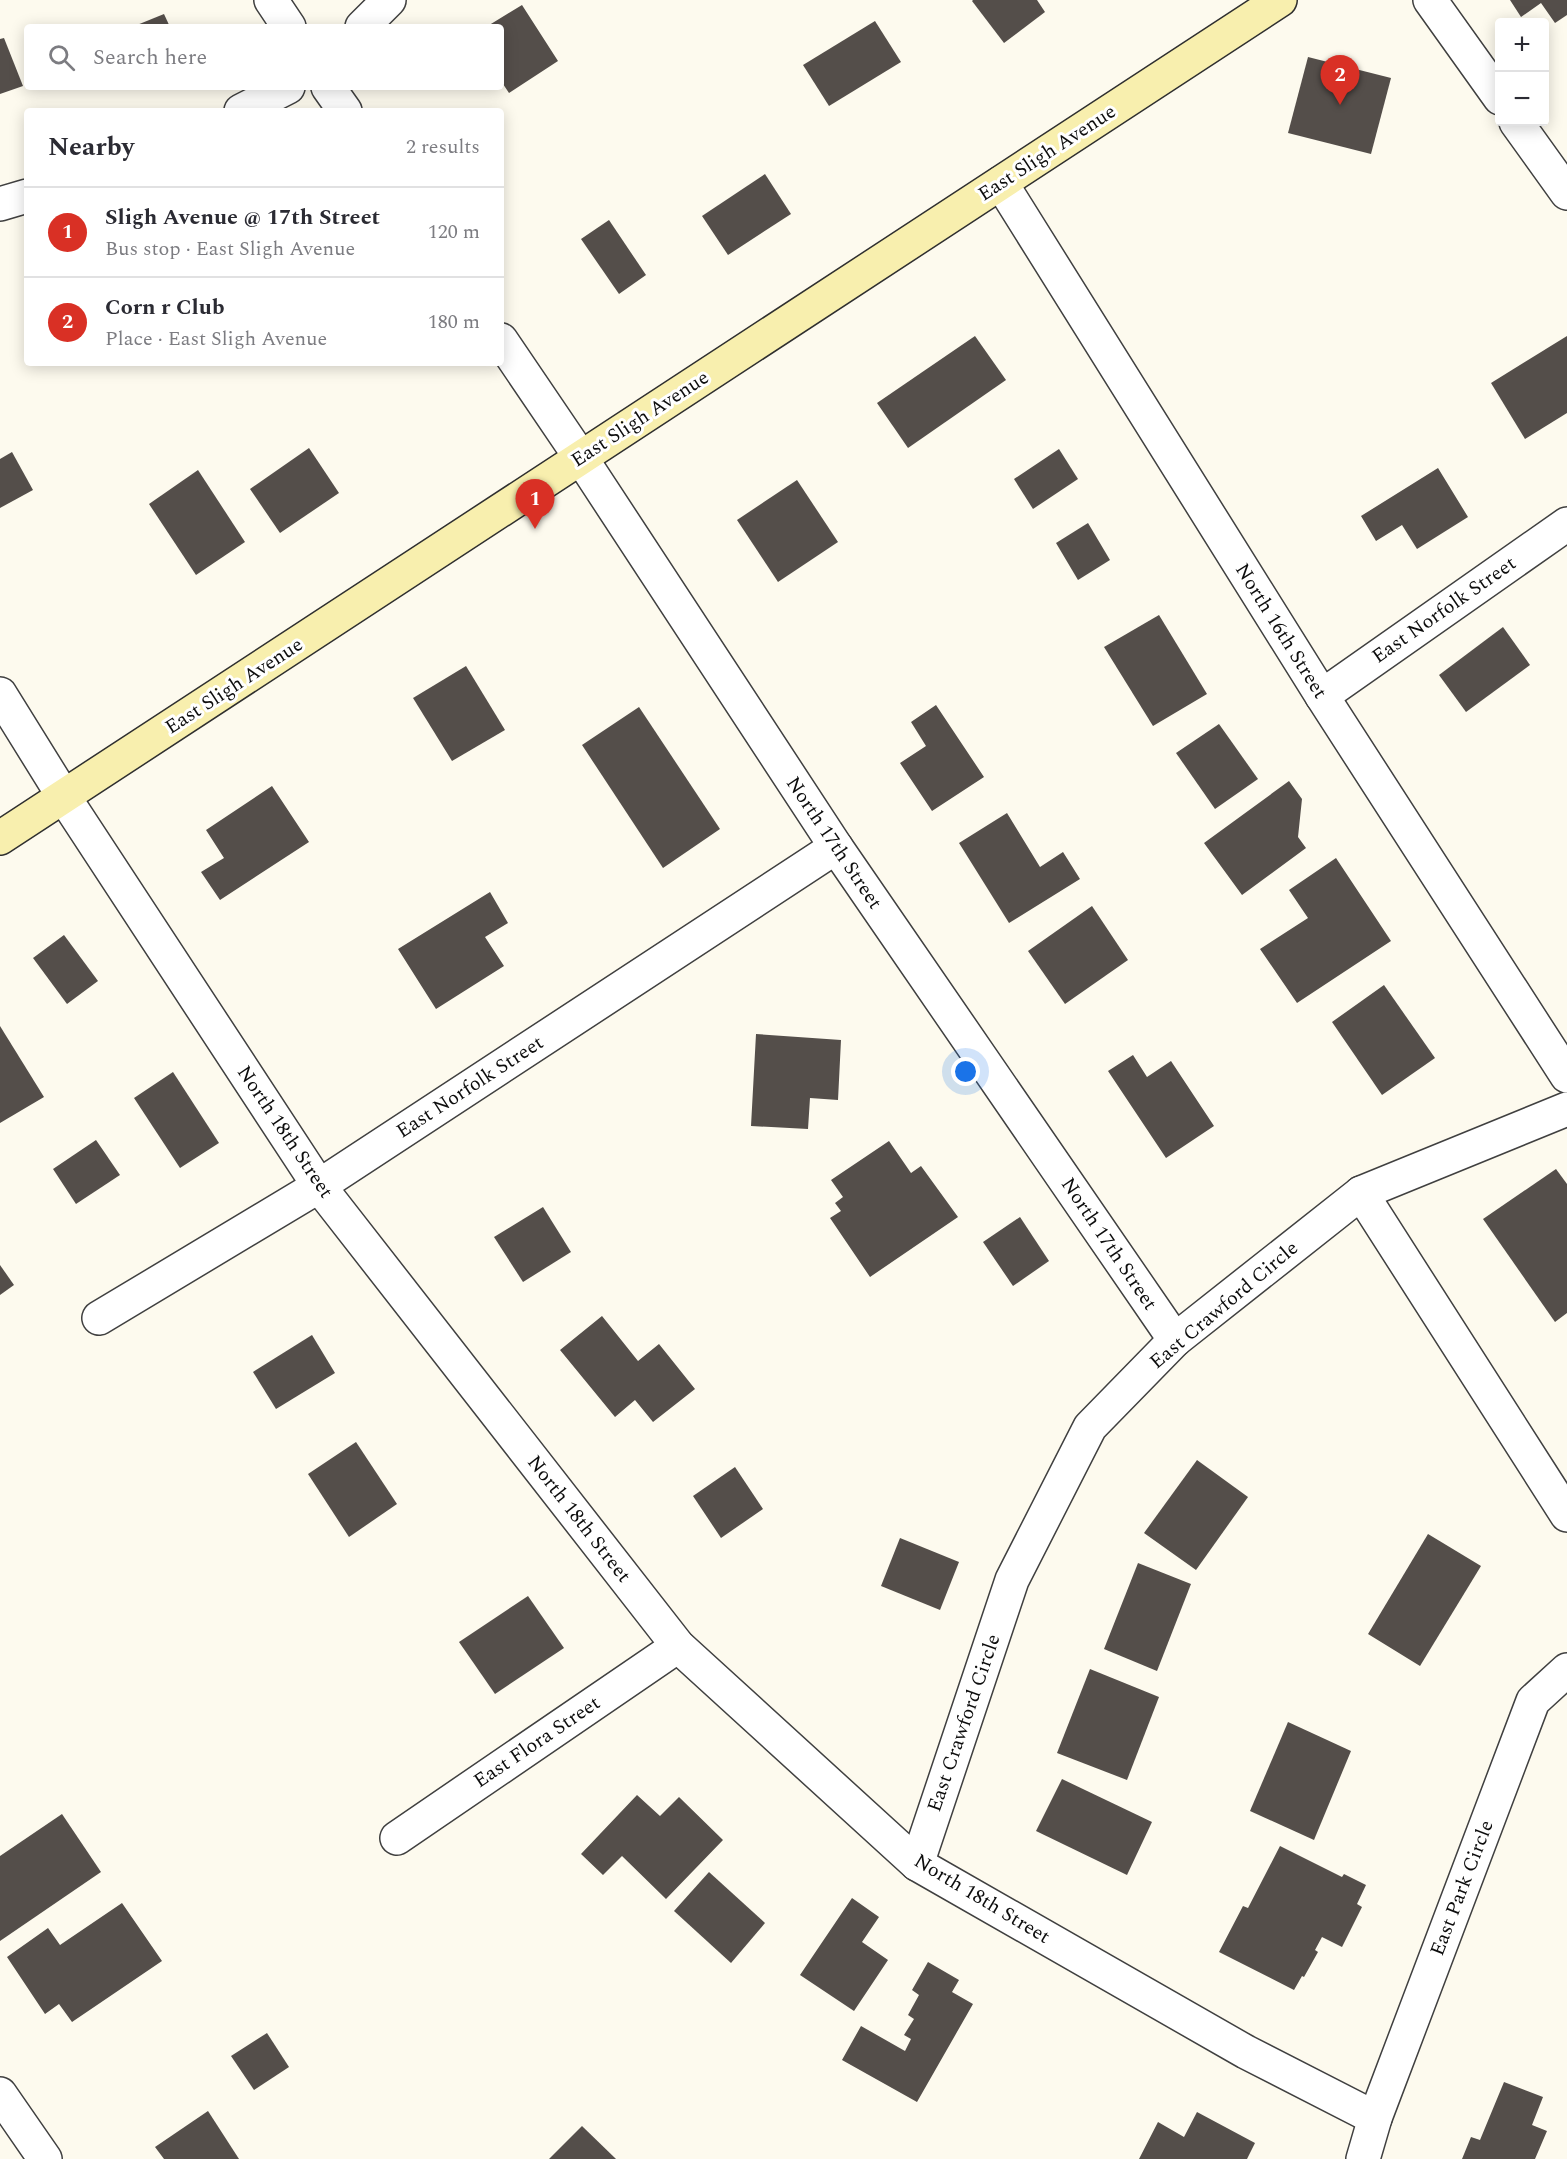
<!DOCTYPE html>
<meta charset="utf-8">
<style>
body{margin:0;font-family:Spectral,serif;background:#f2f2f3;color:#2b2b33}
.controls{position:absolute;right:18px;top:18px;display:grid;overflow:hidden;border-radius:6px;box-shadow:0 3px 15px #0003}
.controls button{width:54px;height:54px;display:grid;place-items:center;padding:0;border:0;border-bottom:2px solid #e1e1e2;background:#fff;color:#2b2b33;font:30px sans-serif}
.you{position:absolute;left:966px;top:1072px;width:21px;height:21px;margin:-15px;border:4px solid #fff;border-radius:50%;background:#1a73e8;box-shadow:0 0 0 9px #1a73e833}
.badge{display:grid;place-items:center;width:39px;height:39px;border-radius:50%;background:#d93025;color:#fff;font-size:20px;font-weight:700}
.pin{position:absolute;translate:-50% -50px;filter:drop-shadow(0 2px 3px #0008)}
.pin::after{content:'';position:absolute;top:32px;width:21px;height:18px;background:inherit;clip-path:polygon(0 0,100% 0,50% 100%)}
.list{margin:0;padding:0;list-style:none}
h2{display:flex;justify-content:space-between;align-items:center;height:78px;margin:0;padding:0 24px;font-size:26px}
h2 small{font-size:20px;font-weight:400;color:#7c7c81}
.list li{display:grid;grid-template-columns:39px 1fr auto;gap:18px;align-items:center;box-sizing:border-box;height:90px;padding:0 24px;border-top:2px solid #e1e1e2}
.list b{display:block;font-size:22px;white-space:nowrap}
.list p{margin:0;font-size:20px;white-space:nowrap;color:#7c7c81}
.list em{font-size:20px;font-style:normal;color:#7c7c81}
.icon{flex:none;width:33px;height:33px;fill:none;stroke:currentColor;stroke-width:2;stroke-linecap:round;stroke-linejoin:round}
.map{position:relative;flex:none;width:1567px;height:2159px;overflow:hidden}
.search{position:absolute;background:#fff;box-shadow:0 3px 15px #0003;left:24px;top:24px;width:480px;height:66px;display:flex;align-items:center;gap:15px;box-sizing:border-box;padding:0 21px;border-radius:6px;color:#7c7c81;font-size:22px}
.panel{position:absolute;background:#fff;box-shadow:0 3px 15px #0003;left:24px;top:108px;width:480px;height:258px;border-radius:6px}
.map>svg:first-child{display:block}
</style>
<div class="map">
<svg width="1567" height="2159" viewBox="0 0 1567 2159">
<rect width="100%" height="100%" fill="#fdfaee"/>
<g fill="#544e4a">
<polygon points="973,0 1037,0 1045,12 1004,43 972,1"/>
<polygon points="1510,0 1567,0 1567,15 1555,23 1541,3 1521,17"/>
<polygon points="522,5 558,61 509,93 501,81 501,27 486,27"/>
<polygon points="164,14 170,27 132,27"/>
<polygon points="875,21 901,62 829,106 803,65"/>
<polygon points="4,38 23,86 0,94 0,39"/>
<polygon points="1308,57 1391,78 1371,154 1288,133"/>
<polygon points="765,174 791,214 728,255 702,216"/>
<polygon points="609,220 646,275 619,294 581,239"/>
<polygon points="975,336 1006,380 908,448 877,403"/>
<polygon points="1567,336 1567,413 1525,439 1491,383"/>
<polygon points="309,448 339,493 280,533 250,489"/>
<polygon points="1059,449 1078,479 1033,509 1014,479"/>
<polygon points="12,452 33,490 0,508 0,459"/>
<polygon points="1438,468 1468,517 1417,549 1402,525 1376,541 1361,516"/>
<polygon points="198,470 245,542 196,575 149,504"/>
<polygon points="797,480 838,542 778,582 737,520"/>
<polygon points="1088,523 1110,560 1078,580 1056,543"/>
<polygon points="1159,615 1207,694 1153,726 1104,647"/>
<polygon points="1503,627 1530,665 1466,712 1439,675"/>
<polygon points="466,666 505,730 452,761 413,698"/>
<polygon points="936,705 984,777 932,811 900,763 926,746 911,722"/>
<polygon points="639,707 720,829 663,868 582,745"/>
<polygon points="1219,724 1258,779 1215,809 1176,753"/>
<polygon points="1289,781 1302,799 1298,837 1306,848 1242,895 1204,843"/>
<polygon points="272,786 309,842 220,900 201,872 224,858 206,830"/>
<polygon points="1007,813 1040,867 1063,852 1080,879 1009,923 959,843"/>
<polygon points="1336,858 1391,941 1297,1003 1260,949 1308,918 1289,890"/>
<polygon points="490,892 508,923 485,937 504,966 436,1009 398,949"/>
<polygon points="1092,906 1128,960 1065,1004 1028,951"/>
<polygon points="64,935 98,981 67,1004 33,958"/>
<polygon points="1384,985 1435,1058 1382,1095 1332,1022"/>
<polygon points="0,1026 44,1097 0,1123"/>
<polygon points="756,1034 841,1040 838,1100 810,1098 808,1129 751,1126"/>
<polygon points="1133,1055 1147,1077 1171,1061 1214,1126 1166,1158 1108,1071"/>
<polygon points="173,1072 219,1143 180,1168 134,1098"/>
<polygon points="96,1140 120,1175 76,1204 53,1169"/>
<polygon points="889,1141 911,1173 921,1166 958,1217 870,1277 830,1218 841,1211 835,1203 843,1197 831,1180"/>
<polygon points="1556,1169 1567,1184 1567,1313 1555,1322 1483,1219"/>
<polygon points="543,1207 571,1252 523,1282 494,1237"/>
<polygon points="1020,1217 1049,1261 1013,1286 983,1242"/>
<polygon points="0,1265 14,1285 0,1295"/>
<polygon points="602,1316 638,1361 659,1344 695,1389 653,1422 635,1400 615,1417 560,1350"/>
<polygon points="312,1335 335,1373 276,1409 253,1372"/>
<polygon points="356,1442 397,1504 349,1537 308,1474"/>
<polygon points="1197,1460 1248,1497 1196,1570 1144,1533"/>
<polygon points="735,1467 763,1509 721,1538 693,1496"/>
<polygon points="1428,1534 1481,1566 1420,1666 1368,1634"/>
<polygon points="900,1538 959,1562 940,1610 881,1586"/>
<polygon points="1138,1563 1191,1584 1157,1671 1104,1649"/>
<polygon points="528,1596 564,1648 495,1694 459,1642"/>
<polygon points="1090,1669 1159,1697 1127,1780 1057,1753"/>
<polygon points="1288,1722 1351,1751 1314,1840 1250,1811"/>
<polygon points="1062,1779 1152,1822 1127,1875 1036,1831"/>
<polygon points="637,1795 660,1816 679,1797 723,1840 666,1899 622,1856 603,1875 581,1854"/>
<polygon points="62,1814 101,1872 0,1941 0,1856"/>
<polygon points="1280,1846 1342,1877 1344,1874 1366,1885 1357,1904 1362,1907 1342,1947 1322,1937 1315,1950 1318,1952 1304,1977 1302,1976 1294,1990 1219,1952 1243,1906 1248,1908"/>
<polygon points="709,1872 765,1923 731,1963 674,1911"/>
<polygon points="852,1898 879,1917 862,1942 888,1960 854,2011 800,1975"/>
<polygon points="122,1903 162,1961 72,2022 59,2004 45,2014 7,1957 48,1928 60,1945"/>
<polygon points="928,1962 959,1980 952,1992 973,2004 917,2102 842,2060 861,2026 905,2051 911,2039 904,2035 914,2019 908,2015 919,1995 912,1990"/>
<polygon points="267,2033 289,2067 254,2090 231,2056"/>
<polygon points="1504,2082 1543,2097 1532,2125 1547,2131 1535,2159 1462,2159 1471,2137 1480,2140"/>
<polygon points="208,2111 239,2159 164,2159 155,2147"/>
<polygon points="1197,2112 1255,2143 1247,2159 1139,2159 1158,2122 1184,2137"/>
<polygon points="582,2126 616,2159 549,2159"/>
</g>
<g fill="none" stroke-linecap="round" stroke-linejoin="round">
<defs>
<g id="street">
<polyline points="271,0 289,27"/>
<polyline points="1430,0 1500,98"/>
<polyline points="362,27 389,0"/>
<polyline points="328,87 345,111"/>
<polyline points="241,111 288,87"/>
<polyline points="1516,122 1567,193"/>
<polyline points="1001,183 1322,696 1567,1076"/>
<polyline points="0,204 27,196"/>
<polyline points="501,340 581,458 836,847 1175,1340"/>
<polyline points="0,694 64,797 319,1186 678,1646 917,1864 1246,2052 1375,2118"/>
<polyline points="1322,696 1567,524"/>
<polyline points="1361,1193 1567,1515"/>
<polyline points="99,1318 319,1186 836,847"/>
<polyline points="397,1838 678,1646"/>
<polyline points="917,1864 1012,1580 1090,1427 1175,1340 1361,1193 1567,1109"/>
<polyline points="0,2094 45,2159"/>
<polyline points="1363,2159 1375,2118 1533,1701 1567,1670"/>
</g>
<polyline id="secondary" points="0,838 1280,0"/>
</defs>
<use href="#street" stroke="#404040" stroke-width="36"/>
<use href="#secondary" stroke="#2f2f2f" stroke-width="36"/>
<use href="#street" stroke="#fff" stroke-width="33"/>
<use href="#secondary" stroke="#f8efae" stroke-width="33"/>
</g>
<g text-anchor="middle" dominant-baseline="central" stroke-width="6" stroke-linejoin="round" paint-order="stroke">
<g font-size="20" fill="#0d0d0d" stroke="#fff">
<text transform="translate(1047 153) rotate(-33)">East Sligh Avenue</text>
<text transform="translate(640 419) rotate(-33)">East Sligh Avenue</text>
<text transform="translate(1444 610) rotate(-35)">East Norfolk Street</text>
<text transform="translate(1281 631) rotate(58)">North 16th Street</text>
<text transform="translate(234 686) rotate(-33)">East Sligh Avenue</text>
<text transform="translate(834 843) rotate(56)">North 17th Street</text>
<text transform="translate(470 1087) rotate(-33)">East Norfolk Street</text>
<text transform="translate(285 1132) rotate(56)">North 18th Street</text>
<text transform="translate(1109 1244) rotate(56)">North 17th Street</text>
<text transform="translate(1224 1305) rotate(-40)">East Crawford Circle</text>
<text transform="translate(579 1519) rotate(52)">North 18th Street</text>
<text transform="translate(964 1723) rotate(-71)">East Crawford Circle</text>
<text transform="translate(537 1742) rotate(-34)">East Flora Street</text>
<text transform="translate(1462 1888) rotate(-69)">East Park Circle</text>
<text transform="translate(982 1899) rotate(31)">North 18th Street</text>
</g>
</g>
</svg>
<div class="controls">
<button>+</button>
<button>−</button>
</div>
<div class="you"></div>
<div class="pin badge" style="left:535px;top:529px">1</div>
<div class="pin badge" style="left:1340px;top:105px">2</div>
<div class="search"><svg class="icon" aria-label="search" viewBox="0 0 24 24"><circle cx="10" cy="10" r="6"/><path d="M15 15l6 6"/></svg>Search here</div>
<section class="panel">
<h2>Nearby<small>2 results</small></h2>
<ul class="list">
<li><span class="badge">1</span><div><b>Sligh Avenue @ 17th Street</b><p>Bus stop · East Sligh Avenue</p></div><em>120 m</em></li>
<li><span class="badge">2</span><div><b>Corn r Club</b><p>Place · East Sligh Avenue</p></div><em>180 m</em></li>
</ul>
</section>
</div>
